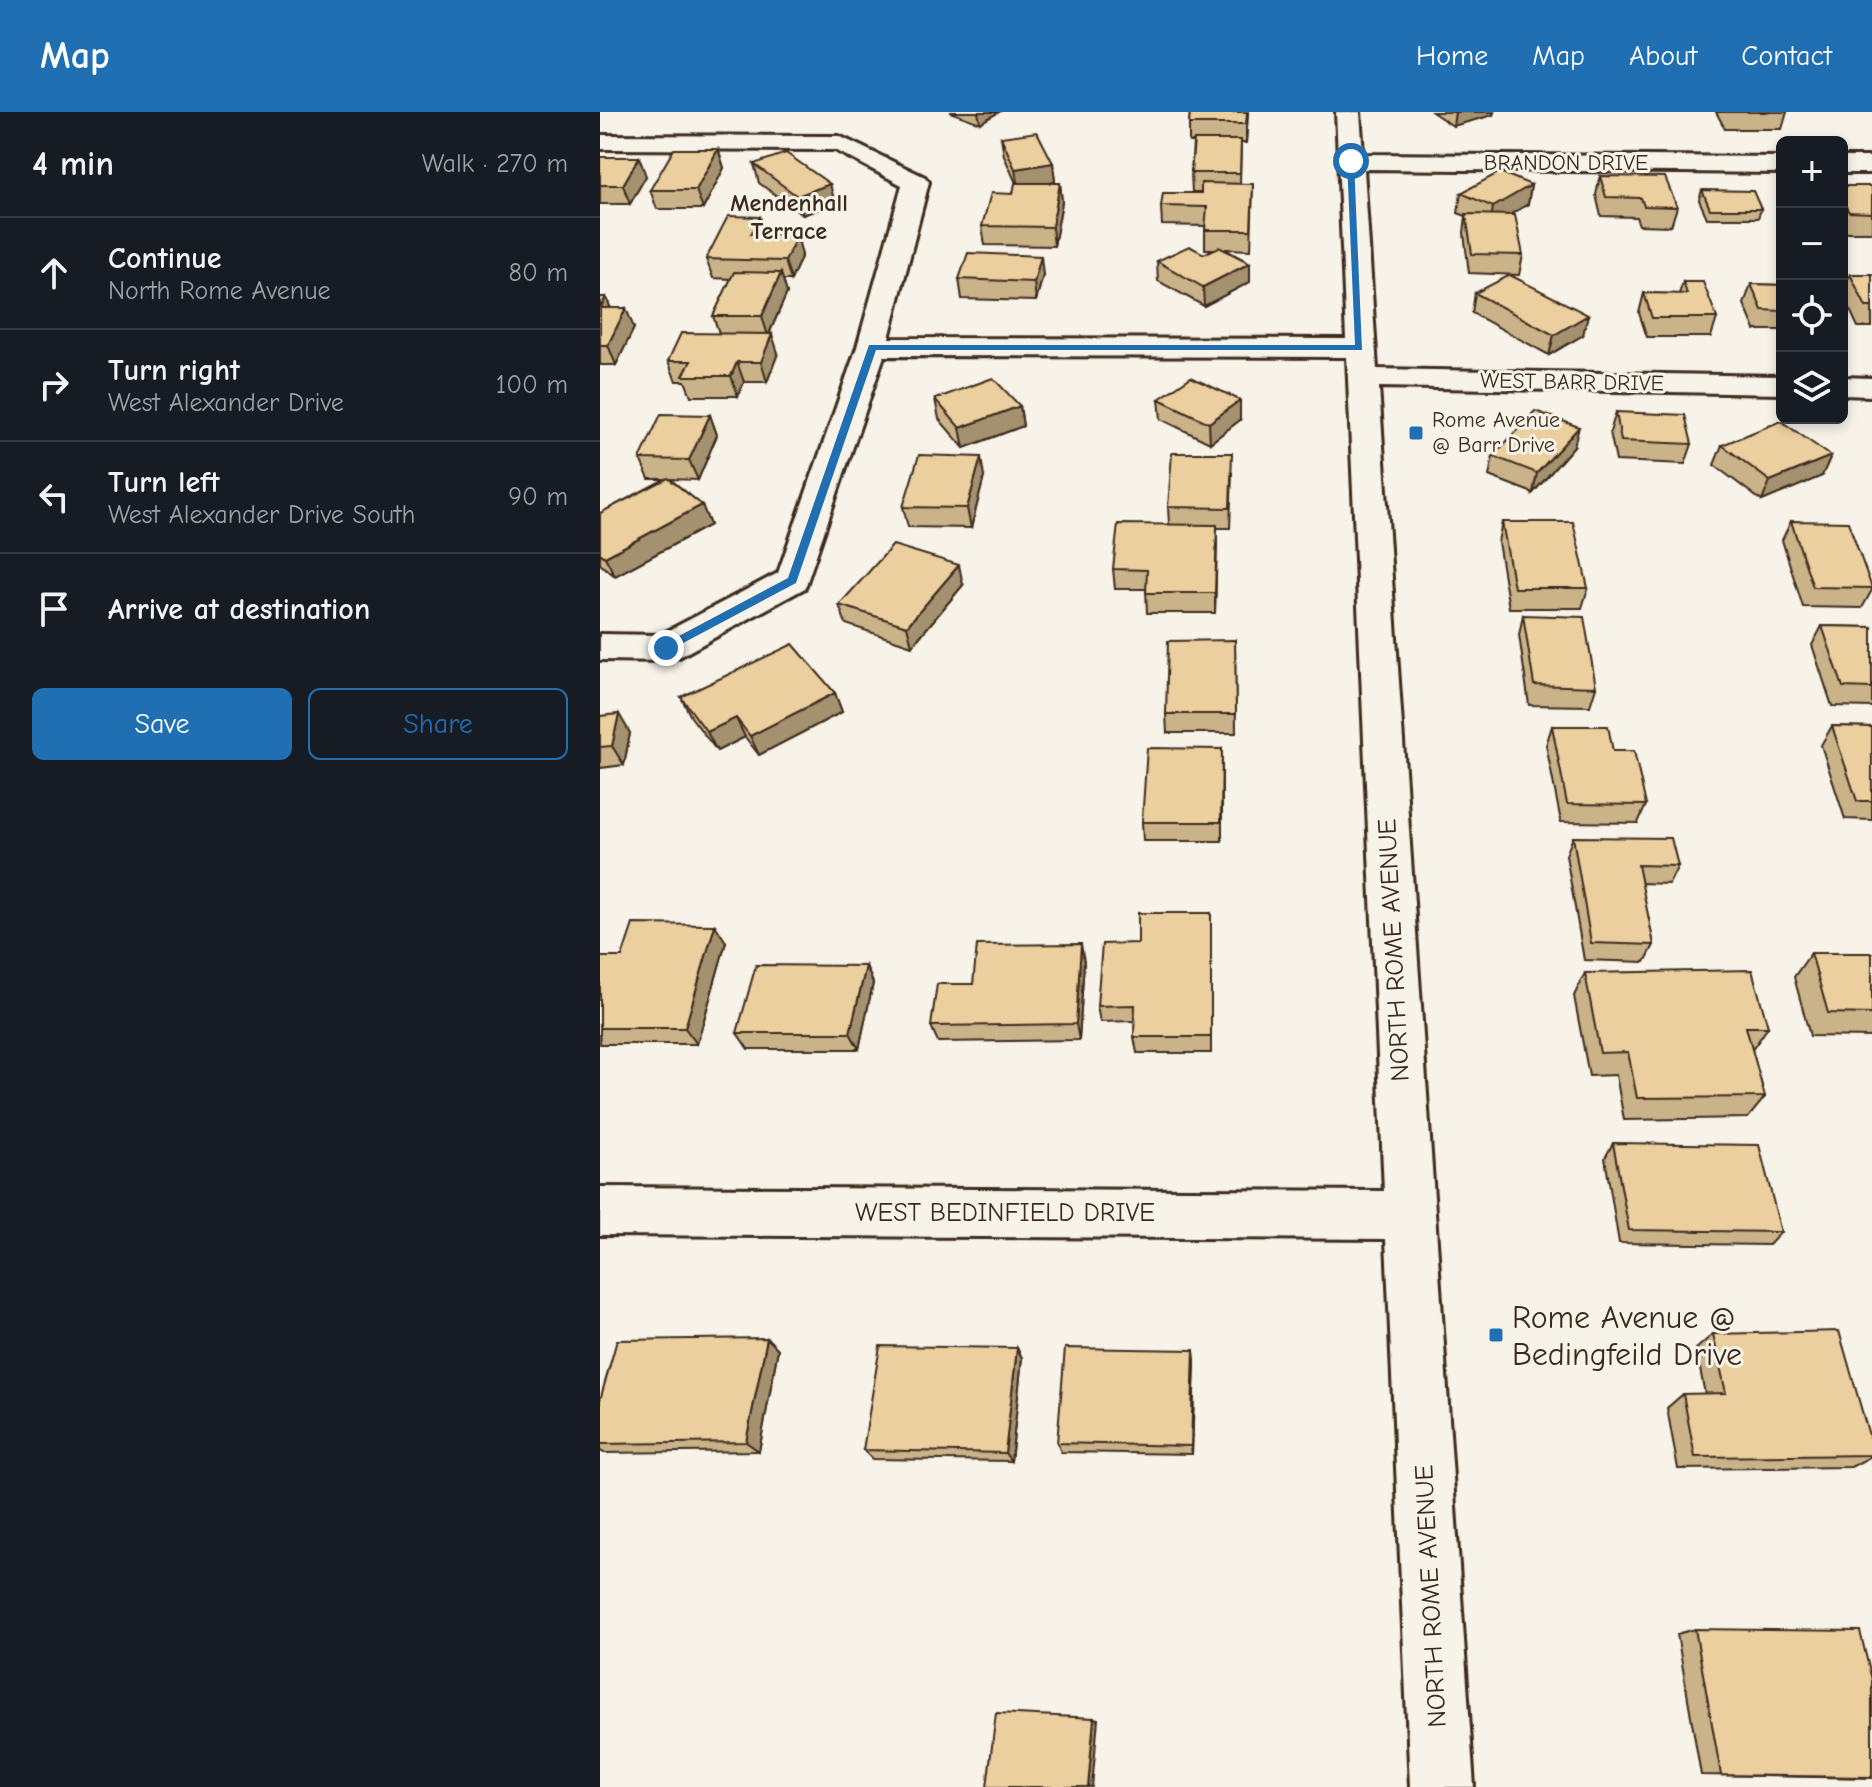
<!DOCTYPE html>
<meta charset="utf-8">
<style>
body{margin:0;font-family:"Comic Neue",sans-serif;background:#242831;color:#f1f3f6}
.controls{position:absolute;right:24px;top:24px;display:grid;overflow:hidden;border-radius:12px;box-shadow:0 4px 12px #0003}
.controls button{width:72px;height:72px;display:grid;place-items:center;padding:0;border:0;border-bottom:2px solid #363941;background:#171b24;color:#f1f3f6;font:40px sans-serif}
.stop{position:absolute;width:24px;height:24px;margin:-18px;border:6px solid #1f6fb2;border-radius:50%;background:#fff}
.stop.end{background:#1f6fb2;border-color:#fff;box-shadow:0 2px 8px #0008}
.list{margin:0;padding:0;list-style:none}
h2{display:flex;justify-content:space-between;align-items:center;height:104px;margin:0;padding:0 32px;font-size:34px}
h2 small{font-size:26px;font-weight:400;color:#9ea1a6}
.list li{display:grid;grid-template-columns:52px 1fr auto;gap:24px;align-items:center;box-sizing:border-box;height:112px;padding:0 32px;border-top:2px solid #363941}
.list b{display:block;font-size:30px;white-space:nowrap}
.list p{margin:0;font-size:26px;white-space:nowrap;color:#9ea1a6}
.list em{font-size:26px;font-style:normal;color:#9ea1a6}
.actions{display:flex;gap:16px;padding:24px 32px}
.actions a{flex:1;padding:18px 0;border:2px solid #1f6fb2;border-radius:12px;text-align:center;font-size:28px;color:#1f6fb2}
.actions .main{background:#1f6fb2;color:#fff}
.icon{flex:none;width:44px;height:44px;fill:none;stroke:currentColor;stroke-width:2;stroke-linecap:round;stroke-linejoin:round}
.map{position:relative;flex:none;width:1272px;height:1675px;overflow:hidden}
header{display:flex;align-items:center;gap:48px;box-sizing:border-box;height:112px;padding:0 40px;background:#1f6fb2;color:#fff}
header strong{font-size:38px}
nav{display:flex;gap:44px;margin-inline-start:auto;font-size:28px}
main{display:flex}
aside{flex:1;background:#171b24}
.map>svg:first-child{display:block}
</style>
<header>
<strong>Map</strong>
<nav><a>Home</a><a>Map</a><a>About</a><a>Contact</a></nav>
</header>
<main>
<aside>
<h2>4 min<small>Walk · 270 m</small></h2>
<ul class="list">
<li><svg class="icon" aria-label="ahead" viewBox="0 0 24 24"><path d="M12 20V5M6 11l6-6 6 6"/></svg><div><b>Continue</b><p>North Rome Avenue</p></div><em>80 m</em></li>
<li><svg class="icon" aria-label="right" viewBox="0 0 24 24"><path d="M7 20v-9h11M14 6l5 5-5 5"/></svg><div><b>Turn right</b><p>West Alexander Drive</p></div><em>100 m</em></li>
<li><svg class="icon" aria-label="left" viewBox="0 0 24 24"><path d="M17 20v-9H6M10 6l-5 5 5 5"/></svg><div><b>Turn left</b><p>West Alexander Drive South</p></div><em>90 m</em></li>
<li><svg class="icon" aria-label="arrive" viewBox="0 0 24 24"><path d="M6 21V4h12l-3 4 3 4H6"/></svg><div><b>Arrive at destination</b></div></li>
</ul>
<div class="actions"><a class="main">Save</a><a>Share</a></div>
</aside>
<div class="map">
<svg width="1272" height="1675" viewBox="0 0 1272 1675">
<rect width="100%" height="100%" fill="#f7f3e8"/>
<filter id="ink" filterUnits="userSpaceOnUse"><feTurbulence type="fractalNoise" baseFrequency=".0125" numOctaves="2"/><feDisplacementMap in="SourceGraphic" scale="16" xChannelSelector="R" yChannelSelector="G"/><feConvolveMatrix kernelMatrix="1 2 1 2 8 2 1 2 1" color-interpolation-filters="sRGB"/></filter>
<g filter="url(#ink)">
<g fill="none" stroke-linecap="round" stroke-linejoin="round">
<defs>
<g id="minor">
<polygon points="736,0 760,0 763,42 1182,45 1182,61 764,57 777,257 1182,264 1182,282 779,275 874,1675 810,1675 786,1127 0,1123 0,1075 784,1079 747,245 284,244 205,476 79,545 66,549 0,548 0,522 60,523 178,461 257,235 302,73 235,38 0,37 0,23 239,24 325,65 329,70 289,226 746,227"/>
<rect x="1242" y="45" width="30" height="16"/>
<polygon points="1242,265 1272,266 1272,284 1242,283"/>
</g>
</defs>
<use href="#minor" stroke="#3b2a1e" stroke-width="6"/>
<use href="#minor" fill="#f7f3e8" fill-rule="evenodd"/>
</g>
<g fill="#cab289" stroke="#3b2a1e" stroke-width="2">
<polygon points="350,0 399,0 380,11"/>
<polygon points="590,0 648,0 646,31 641,31 640,72 653,72 651,138 625,137 650,151 650,170 604,194 558,169 557,149 604,142 614,137 605,137 605,114 562,113 561,94 601,81 601,80 592,80 591,61 593,30 589,30 589,12"/>
<polygon points="832,0 894,0 893,3 853,14"/>
<polygon points="1116,0 1187,0 1182,17 1125,17"/>
<polygon points="401,25 453,51 455,70 448,71 460,71 462,90 454,134 385,133 382,114 413,82 416,71 404,44"/>
<polygon points="118,37 124,56 103,97 57,97 50,78"/>
<polygon points="0,45 46,64 30,92 0,92"/>
<polygon points="154,52 235,91 203,103 159,71"/>
<polygon points="1000,64 1077,95 1071,114 1039,113 1036,105 1001,104 996,83"/>
<polygon points="931,73 928,92 910,103 923,143 919,163 869,161 864,121 866,104 858,101 861,81"/>
<rect x="1242" y="74" width="30" height="46"/>
<polygon points="1102,78 1161,97 1158,106 1107,106 1099,88"/>
<polygon points="160,105 166,122 202,143 191,168 183,168 187,181 169,222 178,241 167,270 144,270 138,284 91,284 85,269 76,269 68,249 119,221 113,204 131,167 113,166 106,147"/>
<polygon points="1250,162 1272,162 1272,215 1258,215 1242,181"/>
<polygon points="443,163 436,189 362,187 359,167"/>
<polygon points="1083,170 1117,206 1111,225 1047,225 1039,201 1044,181 1079,182"/>
<polygon points="1151,172 1182,173 1182,218 1155,218 1144,192"/>
<polygon points="875,181 983,223 949,243 872,201"/>
<polygon points="0,185 11,196 34,216 16,253 0,253"/>
<polygon points="335,287 420,294 423,314 364,336 339,307"/>
<polygon points="559,287 640,308 610,331 561,307"/>
<polygon points="1016,300 1092,332 1085,352 1016,349 1010,320"/>
<polygon points="110,303 117,323 98,368 70,367 102,393 110,413 15,464 0,452 0,401 65,367 49,367 40,347"/>
<polygon points="1122,333 1222,364 1162,389 1114,353"/>
<polygon points="974,334 933,381 889,364 893,344"/>
<polygon points="632,361 630,416 617,416 615,501 547,501 546,477 515,477 513,457 569,412 568,395"/>
<polygon points="384,365 371,416 308,415 303,395"/>
<polygon points="1191,409 1272,475 1272,478 1262,496 1203,495 1182,428"/>
<polygon points="902,410 988,476 982,496 909,496 898,430"/>
<polygon points="363,473 312,534 246,512 239,493"/>
<polygon points="923,503 996,575 990,594 929,593 919,523"/>
<polygon points="1222,514 1272,515 1272,595 1232,594 1212,533"/>
<polygon points="635,528 636,621 567,621 566,602"/>
<polygon points="235,581 242,600 159,643 145,625 117,639 91,605 81,585"/>
<polygon points="0,604 30,621 24,653 0,656"/>
<polygon points="952,614 1046,693 1038,711 961,710 946,633"/>
<polygon points="1232,614 1272,615 1272,708 1245,707 1221,633"/>
<polygon points="622,637 622,729 543,729 542,710"/>
<polygon points="973,725 1078,754 1069,772 1041,771 1054,833 1045,850 984,848 966,743"/>
<polygon points="611,801 611,941 537,941 534,925 535,909 500,910 497,894 538,831"/>
<polygon points="126,830 97,932 0,932 0,845 22,845"/>
<polygon points="1211,841 1272,841 1272,925 1210,924 1194,865"/>
<polygon points="484,849 479,928 338,930 331,914 373,872"/>
<polygon points="266,854 273,871 259,937 148,937 137,921"/>
<polygon points="985,861 1168,915 1152,938 1165,985 1148,1006 1024,1008 1016,963 989,964 974,884"/>
<polygon points="1013,1031 1181,1120 1169,1133 1019,1131 1005,1046"/>
<polygon points="1113,1222 1272,1334 1272,1344 1251,1355 1078,1357 1067,1296 1083,1282 1105,1282 1096,1237"/>
<polygon points="167,1226 178,1237 159,1339 4,1341 0,1339 0,1288"/>
<polygon points="417,1236 422,1246 411,1349 272,1347 263,1338"/>
<polygon points="595,1248 592,1342 461,1340 457,1331"/>
<polygon points="1095,1517 1272,1666 1101,1663 1077,1522"/>
</g>
<g fill="#a4916f" stroke="#3b2a1e" stroke-width="2">
<polygon points="378,0 399,0 380,11"/>
<polygon points="647,0 648,0 646,31 646,12"/>
<polygon points="855,0 894,0 893,3 853,14"/>
<polygon points="118,37 124,56 103,97 96,78"/>
<polygon points="39,45 46,64 30,92 23,73"/>
<polygon points="453,51 455,70 418,76 415,57"/>
<polygon points="460,71 462,90 454,134 452,115"/>
<polygon points="230,72 235,91 203,103 197,84"/>
<polygon points="931,73 928,92 890,114 893,95"/>
<polygon points="160,105 166,124 151,122"/>
<polygon points="197,123 202,143 191,168 185,149"/>
<polygon points="441,144 443,163 436,189 434,170"/>
<polygon points="650,151 650,170 604,194 603,175"/>
<polygon points="181,161 187,181 168,224 162,204"/>
<polygon points="6,185 14,204 0,197"/>
<polygon points="26,196 34,216 16,253 8,233"/>
<polygon points="988,203 983,223 949,243 954,223"/>
<polygon points="172,222 178,241 167,270 161,250"/>
<polygon points="137,250 144,270 138,284 131,264"/>
<polygon points="640,288 640,308 610,331 609,311"/>
<polygon points="420,294 423,314 364,336 360,316"/>
<polygon points="110,303 117,323 98,368 89,348"/>
<polygon points="979,315 974,334 933,381 937,361"/>
<polygon points="1231,344 1222,364 1162,389 1170,369"/>
<polygon points="381,345 384,365 371,416 367,396"/>
<polygon points="102,393 110,413 15,464 5,445"/>
<polygon points="617,413 617,433 615,501 615,481"/>
<polygon points="359,453 363,473 312,534 307,514"/>
<polygon points="235,581 242,600 159,643 150,624"/>
<polygon points="19,602 30,621 24,653 12,634"/>
<polygon points="136,606 145,625 117,639 107,620"/>
<polygon points="115,813 126,830 97,932 85,916"/>
<polygon points="481,832 484,849 479,928 476,912"/>
<polygon points="266,854 273,871 259,937 250,921"/>
<polygon points="167,1226 178,1237 159,1339 146,1330"/>
<polygon points="417,1236 422,1246 411,1349 405,1341"/>
<polygon points="594,1238 595,1248 592,1342 591,1334"/>
<polygon points="494,1606 498,1607 492,1675 488,1675"/>
</g>
<g fill="#ebcf9f" stroke="#3b2a1e" stroke-width="2">
<polygon points="590,0 647,0 646,12 589,12"/>
<polygon points="437,20 453,51 415,57 401,25"/>
<polygon points="594,28 641,28 640,61 591,61"/>
<polygon points="74,37 118,37 96,78 50,78"/>
<polygon points="186,41 230,72 197,84 154,52"/>
<polygon points="0,45 39,45 23,73 0,73"/>
<polygon points="900,60 931,73 893,95 861,81"/>
<polygon points="1000,64 1065,65 1077,95 1044,94 1041,86 1006,85"/>
<polygon points="415,71 460,71 452,115 382,114 391,81 413,82"/>
<polygon points="601,71 653,72 651,118 605,118 607,95 561,94 563,81 601,81"/>
<polygon points="1242,74 1272,74 1272,101 1249,100 1242,88"/>
<polygon points="1102,78 1153,79 1161,97 1110,97"/>
<polygon points="866,102 915,103 923,143 872,142"/>
<polygon points="128,104 160,105 151,122 197,123 185,149 106,147"/>
<polygon points="589,134 604,142 619,135 650,151 603,175 557,149"/>
<polygon points="368,141 441,144 434,170 359,167"/>
<polygon points="134,160 181,161 162,204 113,204"/>
<polygon points="1250,162 1272,162 1272,195 1266,195"/>
<polygon points="910,163 988,203 954,223 875,181"/>
<polygon points="1083,170 1103,170 1117,206 1052,206 1044,181 1087,182"/>
<polygon points="1151,172 1182,173 1182,199 1162,198"/>
<polygon points="0,185 6,185 0,196"/>
<polygon points="0,196 26,196 8,233 0,233"/>
<polygon points="81,221 172,222 161,250 137,250 131,264 83,264 91,249 68,249"/>
<polygon points="591,265 640,288 609,311 559,287"/>
<polygon points="393,266 420,294 360,316 335,287"/>
<polygon points="935,299 979,315 937,361 893,344"/>
<polygon points="1016,300 1085,303 1092,332 1021,329"/>
<polygon points="61,302 110,303 89,348 40,347"/>
<polygon points="1181,309 1231,344 1170,369 1122,333"/>
<polygon points="572,341 632,341 630,396 568,395"/>
<polygon points="319,343 381,345 367,396 303,395"/>
<polygon points="68,366 102,393 5,445 0,441 0,401"/>
<polygon points="1191,409 1248,410 1272,476 1213,475"/>
<polygon points="902,410 973,410 988,476 914,476"/>
<polygon points="518,412 617,413 615,481 546,481 547,458 513,457"/>
<polygon points="293,433 359,453 307,514 239,493"/>
<polygon points="923,503 984,505 996,575 934,573"/>
<polygon points="1222,514 1272,515 1272,576 1243,575"/>
<polygon points="635,528 636,602 566,602 568,529"/>
<polygon points="193,532 235,581 150,624 136,606 107,620 81,585"/>
<polygon points="19,602 12,634 0,635 0,604"/>
<polygon points="952,614 1008,614 1013,639 1034,639 1046,693 967,692"/>
<polygon points="1232,614 1272,615 1272,689 1257,689"/>
<polygon points="547,636 622,637 621,710 542,710"/>
<polygon points="973,725 1071,726 1078,754 1038,753 1054,833 991,831"/>
<polygon points="538,801 611,801 611,925 534,925 535,893 497,894 502,832 538,831"/>
<polygon points="33,812 115,813 85,916 0,916 0,845 22,845"/>
<polygon points="481,832 476,912 331,914 337,872 373,872 377,833"/>
<polygon points="1211,841 1272,841 1272,902 1228,901"/>
<polygon points="156,853 266,854 250,921 137,921"/>
<polygon points="1152,858 1168,915 1146,915 1165,985 1037,986 1028,940 1000,941 985,861"/>
<polygon points="1013,1031 1159,1033 1181,1120 1029,1118"/>
<polygon points="1239,1219 1272,1334 1272,1343 1095,1345 1083,1282 1126,1281 1113,1222"/>
<polygon points="167,1226 146,1330 0,1332 0,1288 17,1228"/>
<polygon points="280,1234 417,1236 405,1341 263,1338"/>
<polygon points="465,1236 594,1238 591,1334 457,1331"/>
<polygon points="1095,1517 1260,1519 1272,1568 1272,1665 1121,1663"/>
<polygon points="396,1601 494,1606 488,1675 387,1675"/>
</g>
</g>
<polygon fill="#1f6fb2" points="751,47 754,49 762,238 276,238 196,471 70,538 62,538 62,533 188,466 269,233 755,233 747,49"/>
<g fill="#1f6fb2" stroke="#f7f3e8" stroke-width="3">
<rect x="808" y="313" width="16" height="16" rx="4"/>
<rect x="888" y="1215" width="16" height="16" rx="4"/>
</g>
<g text-anchor="middle" dominant-baseline="central" stroke-width="6" stroke-linejoin="round" paint-order="stroke">
<g font-size="22" fill="#3b2a1e" stroke="#f7f3e8">
<text x="966" y="51">BRANDON DRIVE</text>
<text transform="translate(972 270) rotate(1)">WEST BARR DRIVE</text>
</g>
<g font-size="22" fill="#3b2a1e" stroke="#f7f3e8" text-anchor="start">
<text x="832" y="308">Rome Avenue<tspan x="832" dy="25">@ Barr Drive</tspan></text>
</g>
<g font-size="24" font-weight="bold" fill="#3b2a1e" stroke="#f7f3e8">
<text x="189" y="91">Mendenhall<tspan x="189" dy="28">Terrace</tspan></text>
</g>
<g font-size="26" fill="#3b2a1e" stroke="#f7f3e8">
<text transform="translate(794 838) rotate(-93)">NORTH ROME AVENUE</text>
<text x="405" y="1101">WEST BEDINFIELD DRIVE</text>
<text transform="translate(831 1484) rotate(-93)">NORTH ROME AVENUE</text>
</g>
<g font-size="32" fill="#3b2a1e" stroke="#f7f3e8" text-anchor="start">
<text x="912" y="1205">Rome Avenue @<tspan x="912" dy="37">Bedingfeild Drive</tspan></text>
</g>
</g>
</svg>
<div class="controls">
<button>+</button>
<button>−</button>
<button><svg class="icon" aria-label="locate" viewBox="0 0 24 24"><circle cx="12" cy="12" r="6"/><path d="M12 2v4M12 18v4M2 12h4M18 12h4"/></svg></button>
<button><svg class="icon" aria-label="layers" viewBox="0 0 24 24"><path d="M12 4l9 5-9 5-9-5zM3 14l9 5 9-5"/></svg></button>
</div>
<div class="stop" style="left:751px;top:49px"></div>
<div class="stop end" style="left:66px;top:536px"></div>
</div>
</main>
